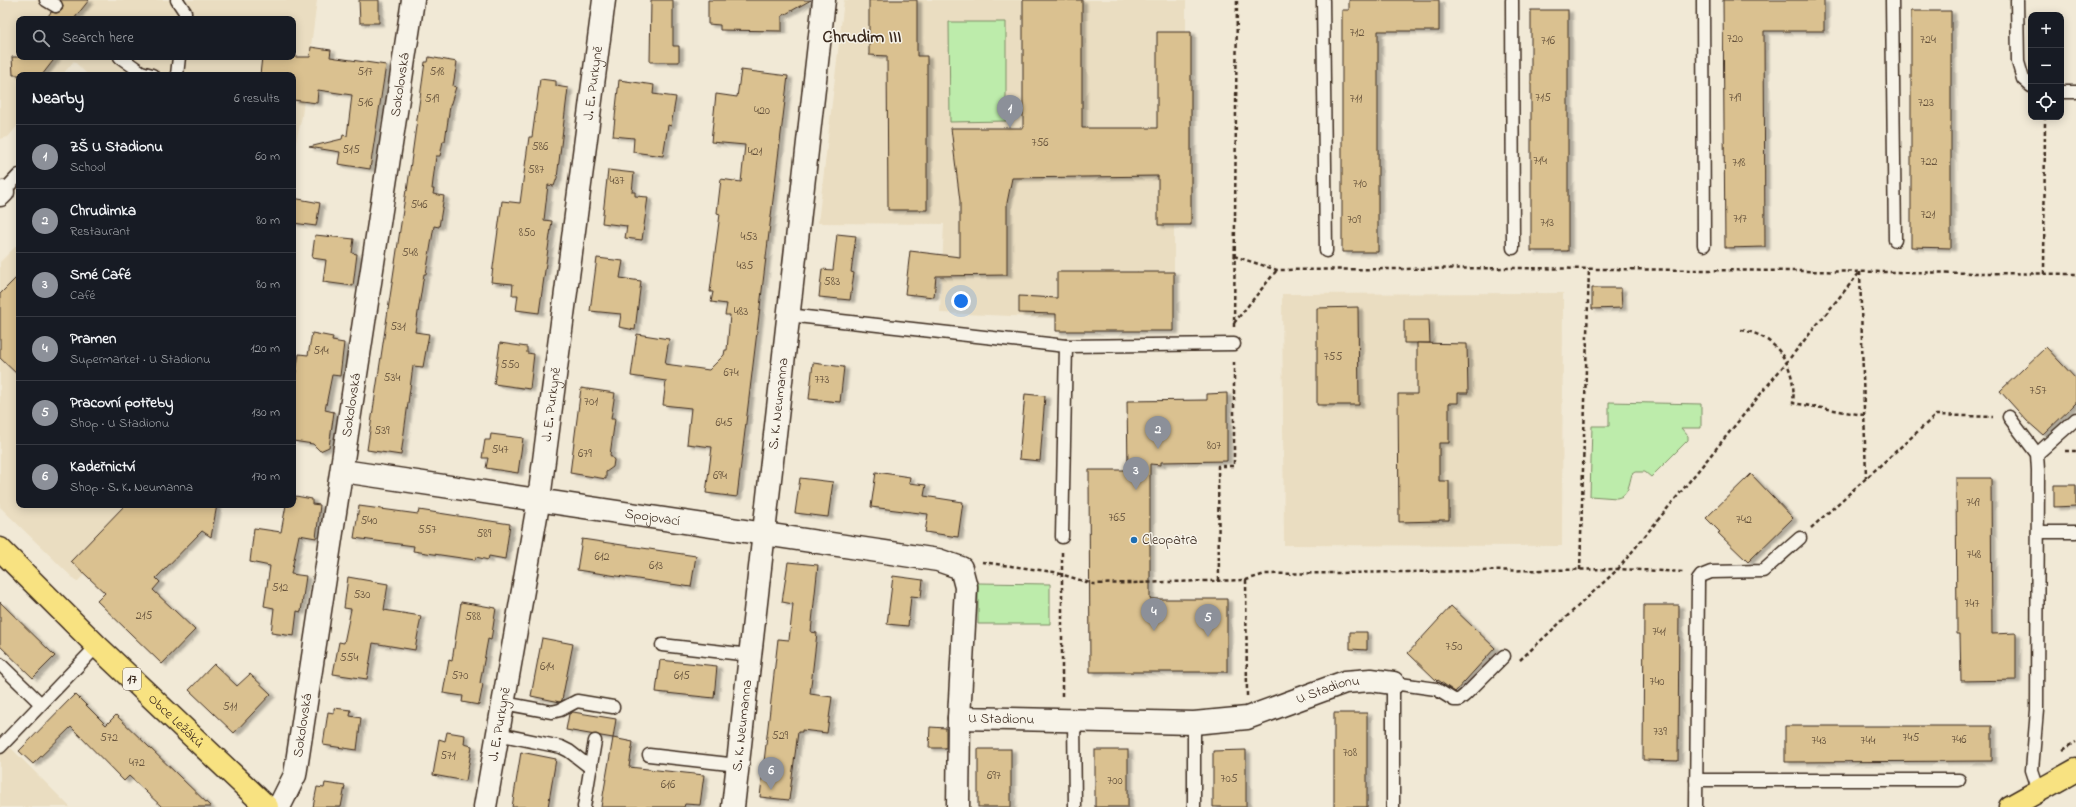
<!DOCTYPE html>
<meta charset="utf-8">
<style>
body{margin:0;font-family:"Indie Flower",sans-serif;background:#20242c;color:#f1f3f6}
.controls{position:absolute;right:12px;top:12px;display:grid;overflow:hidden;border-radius:8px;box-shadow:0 2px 10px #0003}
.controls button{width:36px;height:36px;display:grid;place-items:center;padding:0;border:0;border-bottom:1px solid #363941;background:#171b24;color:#f1f3f6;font:20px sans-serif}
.you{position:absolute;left:961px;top:301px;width:14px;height:14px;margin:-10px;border:3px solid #fff;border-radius:50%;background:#1a73e8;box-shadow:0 0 0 6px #1a73e833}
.badge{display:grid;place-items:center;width:26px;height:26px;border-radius:50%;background:#8c9099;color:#fff;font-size:13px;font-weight:700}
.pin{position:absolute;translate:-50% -33px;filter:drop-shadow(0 1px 2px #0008)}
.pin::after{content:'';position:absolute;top:21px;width:14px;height:12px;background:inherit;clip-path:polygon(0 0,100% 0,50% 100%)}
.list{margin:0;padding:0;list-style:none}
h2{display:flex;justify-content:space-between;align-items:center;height:52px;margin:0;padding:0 16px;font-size:17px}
h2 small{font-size:13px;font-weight:400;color:#9ea1a6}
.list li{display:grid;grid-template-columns:26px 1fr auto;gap:12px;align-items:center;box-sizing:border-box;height:64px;padding:0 16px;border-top:1px solid #363941}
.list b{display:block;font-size:15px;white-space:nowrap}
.list p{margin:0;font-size:13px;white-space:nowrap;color:#9ea1a6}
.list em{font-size:13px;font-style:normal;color:#9ea1a6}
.icon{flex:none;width:22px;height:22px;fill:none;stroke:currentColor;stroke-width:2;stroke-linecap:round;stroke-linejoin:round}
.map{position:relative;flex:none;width:2076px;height:807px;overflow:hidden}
.search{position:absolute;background:#171b24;box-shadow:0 2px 10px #0003;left:16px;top:16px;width:280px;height:44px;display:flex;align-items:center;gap:10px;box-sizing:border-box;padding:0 14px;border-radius:8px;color:#9ea1a6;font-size:15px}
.panel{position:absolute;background:#171b24;box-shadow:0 2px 10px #0003;left:16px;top:72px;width:280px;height:436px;border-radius:8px}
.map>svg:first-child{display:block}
</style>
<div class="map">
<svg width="2076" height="807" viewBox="0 0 2076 807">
<defs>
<filter id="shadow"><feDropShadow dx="4.5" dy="2.5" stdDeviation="1" flood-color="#0004"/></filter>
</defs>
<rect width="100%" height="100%" fill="#f1e9d6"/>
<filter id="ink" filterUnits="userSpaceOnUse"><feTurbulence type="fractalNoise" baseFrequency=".025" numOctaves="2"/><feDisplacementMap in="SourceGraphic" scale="8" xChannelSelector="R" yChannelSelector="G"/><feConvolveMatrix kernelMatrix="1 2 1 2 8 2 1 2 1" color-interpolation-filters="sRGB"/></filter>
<g filter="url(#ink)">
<g fill="#eaddc1" fill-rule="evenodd">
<path d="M0,0H317L302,116L293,155V75H88L74,61L62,75H19V124L8,137L0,139ZM19,19H293V57H19Z"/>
<polygon points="844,0 1186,0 1186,32 1192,32 1192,225 1174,225 1174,331 1056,331 1056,318 940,313 944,224 818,223"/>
<polygon points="19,243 19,505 151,505 77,582 0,507 0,262"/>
<polygon points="1563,293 1562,546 1284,545 1282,294"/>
<polygon points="0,737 70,807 0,807"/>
</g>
<g fill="#bdecab" stroke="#7c8b64">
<polygon points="949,22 1006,22 1006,121 950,122"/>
<path d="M1609,402L1701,404V428H1681L1688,436V440L1651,477L1645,472H1635L1632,474C1629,483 1629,496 1617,498L1590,496L1592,426H1609Z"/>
<polygon points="978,583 1050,584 1050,624 978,624"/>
</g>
<g fill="#dac190" stroke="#3b2a1e" filter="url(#shadow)">
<polygon points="60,0 89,0 74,19 46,19 51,12 56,13 62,10 63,6"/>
<polygon points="359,0 379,0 379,23 360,23"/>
<polygon points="651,0 673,0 673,46 679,46 679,62 650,62"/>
<polygon points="708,0 811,0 782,16 782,31 720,30 720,25 708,24"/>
<polygon points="869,0 917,0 917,56 927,56 927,210 888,210 887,56 869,55"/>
<polygon points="1023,0 1082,0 1082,128 1157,128 1157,32 1191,32 1191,225 1158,225 1158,176 1012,178 1007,203 1007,275 936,276 934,297 905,294 910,251 960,257 960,201 951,128 1023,128"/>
<polygon points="1349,0 1439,0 1439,31 1378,31 1378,252 1342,252 1342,10 1349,10"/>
<polygon points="1723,0 1824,0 1824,31 1764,31 1765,247 1725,248"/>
<rect x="1531" y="10" width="37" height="241"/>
<polygon points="1911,11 1951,11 1951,248 1911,247"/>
<polygon points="311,47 331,50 330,57 386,65 370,169 338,164 340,152 309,147 342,139 343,135 347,136 352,95 318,90 317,103 293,100 293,75 260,75 262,57 310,57"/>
<polygon points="12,57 56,57 42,75 13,75"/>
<polygon points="429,57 457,62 453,86 456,87 450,106 445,141 443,141 440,156 436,156 432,189 434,189 433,194 444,196 439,227 434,226 426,274 424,274 415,332 429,334 423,367 413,366 401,455 367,450 406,190 407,191 425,62 428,62"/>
<polygon points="741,70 788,76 737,497 706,493 712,447 687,444 691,408 663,405 666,381 631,376 637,334 669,339 665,364 709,370 724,355 725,350 727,350 730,315 725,315 727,304 711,302 713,292 710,292 720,214 717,213 721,179 741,182 745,145 711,142 716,94 737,97"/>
<polygon points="540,79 556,81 556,86 568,88 557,178 554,186 548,185 544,220 552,221 539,313 516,310 518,295 512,295 513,284 491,282 502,201 520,203 529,137 532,137"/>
<polygon points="619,80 654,85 653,94 676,97 671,126 668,125 663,156 633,152 634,138 613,136"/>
<polygon points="608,170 634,173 632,192 635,192 635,196 648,197 642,240 625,238 627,226 602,223"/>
<polygon points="293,198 320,203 316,226 293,223"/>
<polygon points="837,234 856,236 851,272 854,273 850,300 819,297 822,269 833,270"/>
<polygon points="315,235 354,239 352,253 357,254 353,286 323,282 326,260 312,258"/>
<polygon points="597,258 623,261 620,278 641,281 635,330 619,327 621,314 590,311"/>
<polygon points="1057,272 1174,272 1174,331 1056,331 1056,314 1019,313 1019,296 1057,298"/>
<polygon points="19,275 19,376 0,358 0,294"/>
<polygon points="1592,288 1621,288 1622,308 1592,309"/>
<polygon points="1358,307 1359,405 1317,405 1317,308"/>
<polygon points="1404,320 1429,320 1430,343 1404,343"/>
<polygon points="312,333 333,337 332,341 344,343 340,376 332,375 325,410 334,412 329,447 320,451 313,444 293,441 293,377 295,377 299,354 308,355"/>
<polygon points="500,343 527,347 527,353 534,354 530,389 494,384"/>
<polygon points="1417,343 1467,344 1468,393 1458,393 1458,403 1449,403 1449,443 1439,443 1439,481 1449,481 1449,520 1439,520 1439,521 1399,522 1398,394 1417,394"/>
<polygon points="2046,347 2076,379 2076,403 2043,435 2027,421 2000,391"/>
<polygon points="813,363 844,367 840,402 809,399"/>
<polygon points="581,388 615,393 611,419 615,419 610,455 614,460 613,467 606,472 606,479 570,473"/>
<polygon points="1227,393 1227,461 1161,462 1161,465 1150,464 1150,599 1227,599 1227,672 1090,672 1089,470 1128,470 1127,401 1207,400 1207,394"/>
<polygon points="1025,394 1045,396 1040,461 1019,459"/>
<polygon points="491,434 523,438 518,473 486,468 488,458 482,458 485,440 490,440"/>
<polygon points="876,472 910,477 909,483 926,485 924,496 963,502 958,537 925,532 928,514 871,507"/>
<polygon points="1751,474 1793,518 1748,562 1718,533 1720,532 1706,518"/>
<polygon points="800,478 833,482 828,517 795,513"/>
<polygon points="1956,478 1991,478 1992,634 2016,633 2016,680 1961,681 1960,634 1957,634"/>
<polygon points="2054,485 2076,485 2076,506 2054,507"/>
<polygon points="296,496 312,499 312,504 320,505 316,538 299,535 291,574 306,576 301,612 297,611 294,636 271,633 274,608 264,606 270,566 250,562 254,528 281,532 286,505 293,505"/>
<polygon points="125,505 217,505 211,537 202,531 156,578 160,582 153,590 195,630 162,664 97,601 105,593 71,561"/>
<polygon points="359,506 418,514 419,510 510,524 505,559 489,556 488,560 476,557 475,560 413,551 414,546 354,538"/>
<polygon points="582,539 696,556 691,587 577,570"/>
<polygon points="788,562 818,565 811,632 817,633 810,694 832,697 827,733 802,730 802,732 798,732 789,800 760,797 778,639 789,640 793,604 782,602"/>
<polygon points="893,576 923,580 921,597 911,596 908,626 887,624"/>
<polygon points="348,577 388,584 384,610 421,616 415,650 373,643 367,679 333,674 339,642 344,643 351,609 344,608"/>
<polygon points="0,602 55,656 33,678 0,646"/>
<polygon points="461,602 496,608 491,640 488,639 480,683 483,684 479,705 462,702 463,696 443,693 449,660 452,661"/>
<polygon points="1644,605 1679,605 1678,761 1643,760"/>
<polygon points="1451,606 1495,648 1455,692 1438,680 1437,681 1408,653"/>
<polygon points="1350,632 1367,632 1367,650 1350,649"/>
<polygon points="542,638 573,644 562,700 560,702 531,696"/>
<polygon points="660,660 717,666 714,698 656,692"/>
<polygon points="214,664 237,686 250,674 271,694 234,733 189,690"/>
<polygon points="75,694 106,725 116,715 211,807 162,807 129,776 124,781 71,727 33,764 19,751"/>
<polygon points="334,708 351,710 350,716 361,718 357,750 323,745 328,712 334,713"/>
<polygon points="573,712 616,719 613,738 633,742 629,767 704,775 700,805 685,804 684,807 601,807 613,738 566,730 569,714"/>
<rect x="1334" y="713" width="33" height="94"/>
<polygon points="1785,726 1992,726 1992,761 1785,762"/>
<polygon points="930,727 946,728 946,748 929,748"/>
<polygon points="447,732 465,735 464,744 472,746 466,781 433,775 439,739 445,741"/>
<rect x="978" y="749" width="33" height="58"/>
<rect x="1095" y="750" width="33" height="57"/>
<polygon points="1246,750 1246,807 1213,807 1213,751"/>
<polygon points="521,752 556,759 548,807 512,807"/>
<polygon points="325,783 345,786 341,807 313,807 317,787 324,788"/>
</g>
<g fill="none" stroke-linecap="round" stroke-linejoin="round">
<defs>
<g id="lane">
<polyline points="46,0 56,6"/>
<polyline points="177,0 185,12 185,19"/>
<polyline points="1323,0 1326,251"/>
<polyline points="1512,0 1513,248"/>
<polyline points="1703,0 1704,245"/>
<polyline points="1892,0 1895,240"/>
<polyline points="2017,0 2018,62 2023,79 2031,86"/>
<polyline points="120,57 141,72 152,75"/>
<polyline points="177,75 179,57"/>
<polyline points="2061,92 2076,92"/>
<polyline points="0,189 3,192 19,175"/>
<polyline points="788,315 1066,346 1062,537"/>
<polyline points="1066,346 1234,344"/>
<polyline points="2009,417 2037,454 2038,470 2037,710 2032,770 2039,791"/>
<polyline points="2037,454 2076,419"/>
<polyline points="2038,532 2076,532"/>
<polyline points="662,645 750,655"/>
<polyline points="0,664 41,704"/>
<polyline points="503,703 552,712 560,710 577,701 613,707"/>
<polyline points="1074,720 1075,807"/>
<polyline points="498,734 561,747 569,751 591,768"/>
<polyline points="0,747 97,646"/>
<polyline points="649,755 738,765"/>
<polyline points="1696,780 1959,780"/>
<polyline points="584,807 595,741"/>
<polyline points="1194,807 1194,723"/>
<polyline points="1393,807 1393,683 1436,689 1454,700 1459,700 1465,695 1504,656"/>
<polyline points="1696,807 1698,580 1701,576 1711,572 1763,571 1800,538"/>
</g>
<g id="street">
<polyline points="0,195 3,192"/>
<path id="s1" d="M343,471L938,560L961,568L966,587L959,718L1194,723L1247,718L1345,682L1371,680L1393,683"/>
<path id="s2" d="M279,807L295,775L413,0"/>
<path id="s3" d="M485,807L539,499L604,0"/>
<path id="s4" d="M733,807L824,0"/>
<polyline points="958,807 959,718"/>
</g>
<g id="primary">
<path id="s5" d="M0,549L97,646L267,807"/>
<polyline points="2010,807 2076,770"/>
</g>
</defs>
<use href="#lane" stroke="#3b2a1e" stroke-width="15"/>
<use href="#street" stroke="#3b2a1e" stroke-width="25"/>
<use href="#primary" stroke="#3b2a1e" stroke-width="25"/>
<g stroke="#3b2a1e" stroke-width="2.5" stroke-dasharray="4 3" stroke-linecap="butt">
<polyline points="1234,256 1277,270 1513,268 2076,274"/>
<polyline points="1860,272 1866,478"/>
<polyline points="2044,274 2045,117"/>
<polyline points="1234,323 1277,270"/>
<polyline points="1234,327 1237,0"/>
<path d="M1741,330C1778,335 1797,369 1793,403L1863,415"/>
<polyline points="2065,451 2076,451"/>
<polyline points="1811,528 1936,415 1993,417"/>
<polyline points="1062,552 1062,699"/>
<polyline points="982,562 1054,572 1093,584 1246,580 1265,574 1618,569 1685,572"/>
<polyline points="1580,570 1589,268"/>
<polyline points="1246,580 1247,696"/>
<polyline points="1219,581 1218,466 1234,466 1234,360"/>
<polyline points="1520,660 1618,569 1860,272"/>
<polyline points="2063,750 2076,742"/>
</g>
<use href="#lane" stroke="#f7f3e8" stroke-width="12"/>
<use href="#street" stroke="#f7f3e8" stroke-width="22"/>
<use href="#primary" stroke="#f8e281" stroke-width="22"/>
</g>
</g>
<circle fill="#1f6fb2" stroke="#f7f3e8" stroke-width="1.5" cx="1134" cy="540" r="4"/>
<g text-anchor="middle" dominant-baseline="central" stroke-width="3" stroke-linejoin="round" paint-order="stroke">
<g font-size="12" fill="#63503a">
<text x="1357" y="33">712</text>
<text x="1735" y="39">720</text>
<text x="1928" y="40">724</text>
<text x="1548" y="41">716</text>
<text x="365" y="72">517</text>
<text x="437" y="72">518</text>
<text x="1543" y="98">715</text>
<text x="1735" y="98">719</text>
<text x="432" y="99">519</text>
<text x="1356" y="99">711</text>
<text x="365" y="103">516</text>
<text x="1926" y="103">723</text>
<text x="762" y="111">420</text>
<text x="1040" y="143">756</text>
<text x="540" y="147">586</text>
<text x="351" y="150">515</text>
<text x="755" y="152">421</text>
<text x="1540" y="161">714</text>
<text x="1929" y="162">722</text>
<text x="1739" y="163">718</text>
<text x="536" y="170">587</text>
<text x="617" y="181">437</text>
<text x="1360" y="184">710</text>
<text x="419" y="205">546</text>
<text x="1928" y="215">721</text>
<text x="1740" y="219">717</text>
<text x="1354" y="220">709</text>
<text x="1547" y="223">713</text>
<text x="527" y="233">850</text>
<text x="749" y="237">453</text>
<text x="410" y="253">548</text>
<text x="745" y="266">435</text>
<text x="832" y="282">583</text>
<text x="741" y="312">483</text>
<text x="398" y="327">531</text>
<text x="321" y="351">514</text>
<text x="1333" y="357">755</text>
<text x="510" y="365">550</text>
<text x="731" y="373">674</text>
<text x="392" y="378">534</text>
<text x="822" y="380">773</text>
<text x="2038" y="391">757</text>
<text x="591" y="402">701</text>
<text x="724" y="423">645</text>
<text x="382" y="431">539</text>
<text x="1214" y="446">807</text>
<text x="500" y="450">547</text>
<text x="585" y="454">679</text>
<text x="720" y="476">694</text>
<text x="1973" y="503">749</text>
<text x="1117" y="518">765</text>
<text x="1744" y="520">742</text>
<text x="369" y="521">540</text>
<text x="427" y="530">557</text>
<text x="484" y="534">589</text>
<text x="1974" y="555">748</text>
<text x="602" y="557">612</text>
<text x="656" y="566">613</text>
<text x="280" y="588">512</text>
<text x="362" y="595">530</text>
<text x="1972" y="604">747</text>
<text x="144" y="616">215</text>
<text x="473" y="617">588</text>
<text x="1659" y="632">741</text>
<text x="1454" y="647">750</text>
<text x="349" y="658">554</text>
<text x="547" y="667">614</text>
<text x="460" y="676">570</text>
<text x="682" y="676">615</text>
<text x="1657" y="682">740</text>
<text x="230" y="707">511</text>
<text x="1660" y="732">739</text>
<text x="780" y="736">529</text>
<text x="109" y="738">572</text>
<text x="1911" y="738">745</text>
<text x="1959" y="740">746</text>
<text x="1819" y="741">743</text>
<text x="1868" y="741">744</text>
<text x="1350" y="753">708</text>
<text x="448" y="756">571</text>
<text x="137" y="763">472</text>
<text x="994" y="776">697</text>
<text x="1229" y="779">705</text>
<text x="1115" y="781">700</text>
<text x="668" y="785">616</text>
</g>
<rect fill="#f7f3e8" stroke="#73665b" stroke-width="1" x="123" y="668" width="18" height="22" rx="3"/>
<g font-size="13" font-weight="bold" fill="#3b2a1e">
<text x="132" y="679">17</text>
</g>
<g font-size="14" fill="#3b2a1e" stroke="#f7f3e8">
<text stroke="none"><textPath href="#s3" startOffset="732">J. E. Purkyně</textPath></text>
<text stroke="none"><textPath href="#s2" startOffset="734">Sokolovská</textPath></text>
<text stroke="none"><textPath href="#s4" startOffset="406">S. K. Neumanna</textPath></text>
<text stroke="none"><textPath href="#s2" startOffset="410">Sokolovská</textPath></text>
<text stroke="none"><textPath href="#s3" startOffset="408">J. E. Purkyně</textPath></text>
<text stroke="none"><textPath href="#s1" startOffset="313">Spojovací</textPath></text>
<text stroke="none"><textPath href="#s1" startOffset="1151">U Stadionu</textPath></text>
<text stroke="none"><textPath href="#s1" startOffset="819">U Stadionu</textPath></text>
<text stroke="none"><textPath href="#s5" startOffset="246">Obce Ležáků</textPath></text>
<text stroke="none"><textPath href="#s3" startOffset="84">J. E. Purkyně</textPath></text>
<text stroke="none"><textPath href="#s4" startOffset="82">S. K. Neumanna</textPath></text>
<text stroke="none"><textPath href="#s2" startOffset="86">Sokolovská</textPath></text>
</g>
<g font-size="14" fill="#3b2a1e" stroke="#f7f3e8" text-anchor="start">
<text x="1142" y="540">Cleopatra</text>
</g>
<g font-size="18" font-weight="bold" fill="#3b2a1e" stroke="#f7f3e8">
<text x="862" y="38">Chrudim III</text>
</g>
</g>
</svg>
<div class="controls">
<button>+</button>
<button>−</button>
<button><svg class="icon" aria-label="locate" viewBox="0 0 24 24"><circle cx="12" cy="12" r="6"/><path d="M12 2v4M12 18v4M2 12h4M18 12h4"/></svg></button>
</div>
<div class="you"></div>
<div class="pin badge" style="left:1010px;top:128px">1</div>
<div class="pin badge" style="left:1158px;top:449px">2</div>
<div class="pin badge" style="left:1136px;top:490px">3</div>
<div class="pin badge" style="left:1154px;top:631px">4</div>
<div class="pin badge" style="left:1208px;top:637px">5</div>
<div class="pin badge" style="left:771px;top:790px">6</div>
<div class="search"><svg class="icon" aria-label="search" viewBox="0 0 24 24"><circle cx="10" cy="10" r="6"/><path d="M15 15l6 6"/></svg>Search here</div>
<section class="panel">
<h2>Nearby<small>6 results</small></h2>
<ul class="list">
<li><span class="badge">1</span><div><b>ZŠ U Stadionu</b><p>School</p></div><em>60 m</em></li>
<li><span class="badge">2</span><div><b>Chrudimka</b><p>Restaurant</p></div><em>80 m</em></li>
<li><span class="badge">3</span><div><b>Smé Café</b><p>Café</p></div><em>80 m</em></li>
<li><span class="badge">4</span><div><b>Pramen</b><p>Supermarket · U Stadionu</p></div><em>120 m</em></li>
<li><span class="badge">5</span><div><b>Pracovní potřeby</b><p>Shop · U Stadionu</p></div><em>130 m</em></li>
<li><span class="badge">6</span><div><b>Kadeřnictví</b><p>Shop · S. K. Neumanna</p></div><em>170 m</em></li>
</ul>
</section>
</div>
